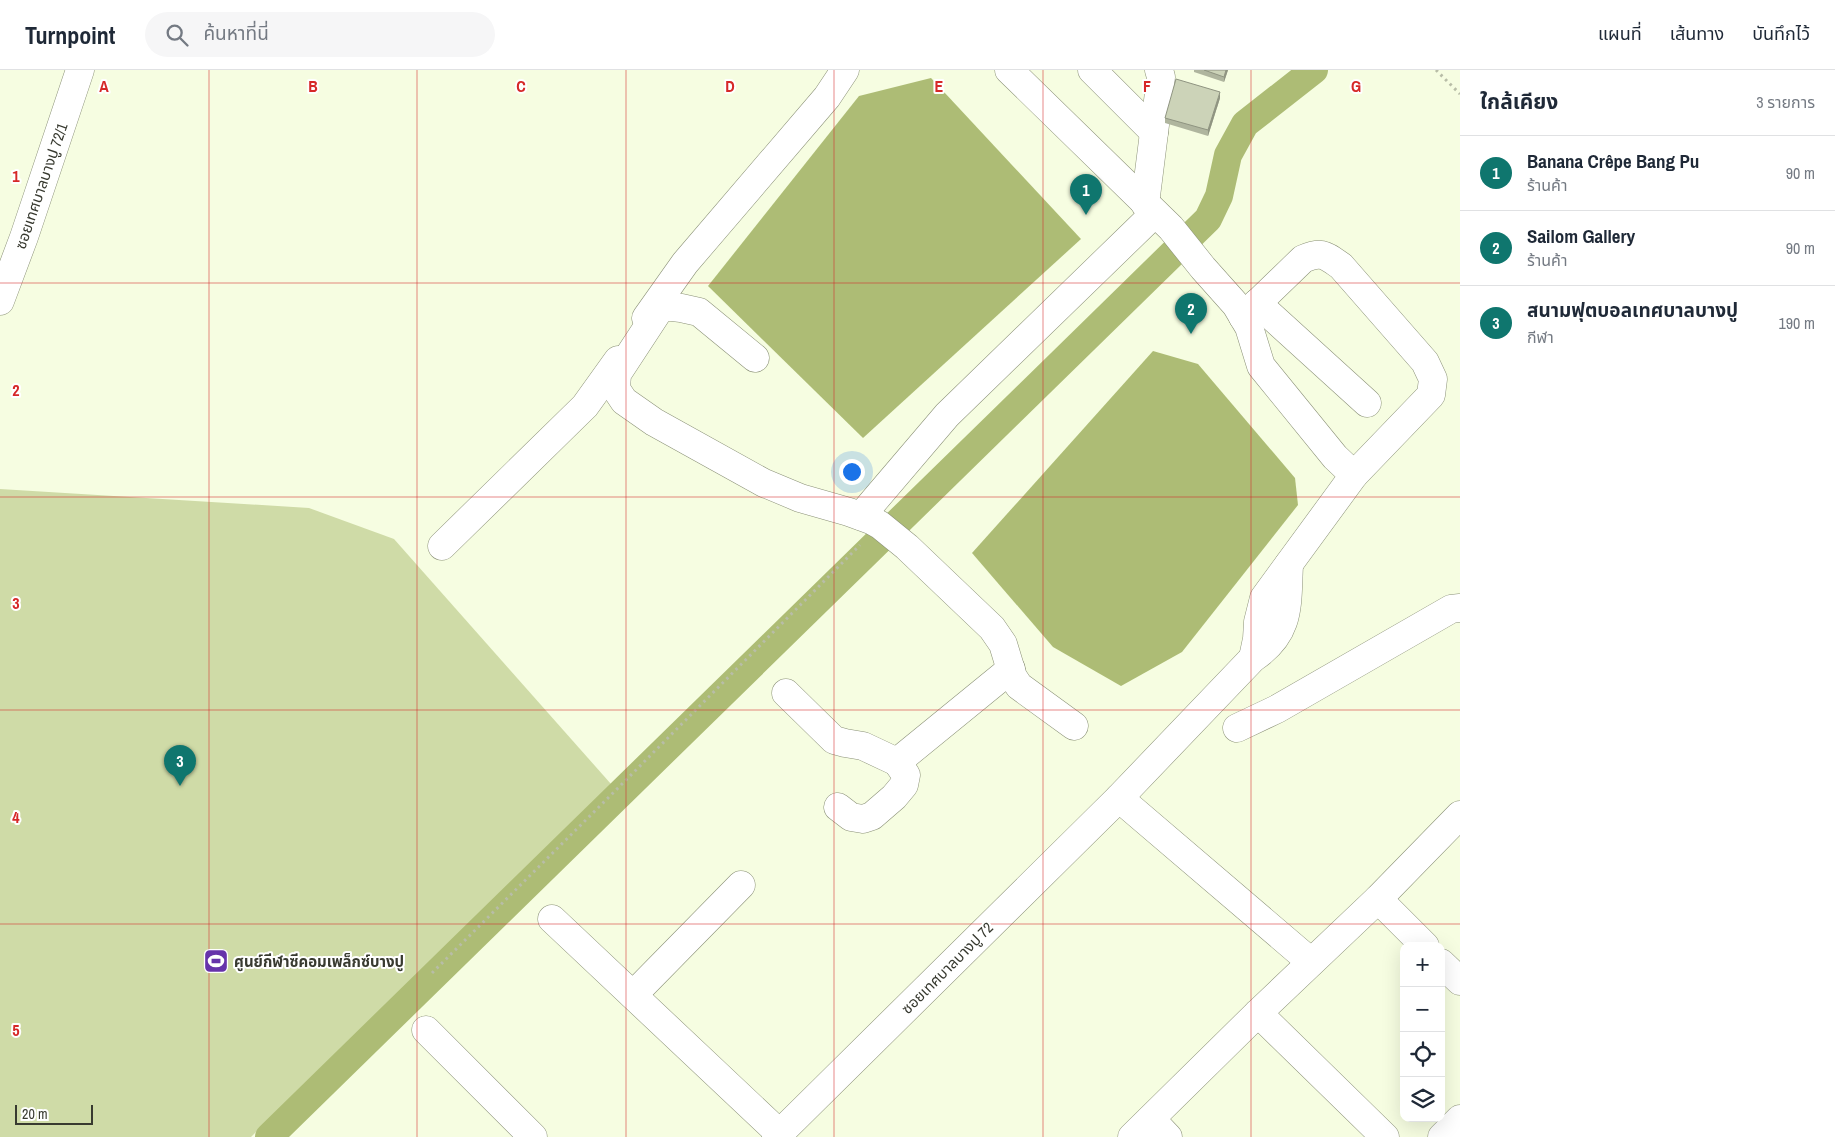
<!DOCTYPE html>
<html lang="th">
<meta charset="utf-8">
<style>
body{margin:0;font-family:"Archivo Narrow","Noto Sans Thai",sans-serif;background:#f6f6f7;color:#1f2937}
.controls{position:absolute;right:15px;bottom:15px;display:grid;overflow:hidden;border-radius:10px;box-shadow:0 5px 20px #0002}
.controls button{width:45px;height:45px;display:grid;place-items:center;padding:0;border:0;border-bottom:1px solid #e0e1e3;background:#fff;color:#1f2937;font:25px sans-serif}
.scale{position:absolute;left:15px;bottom:12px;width:78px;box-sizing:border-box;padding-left:5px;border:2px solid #383a30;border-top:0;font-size:14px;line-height:18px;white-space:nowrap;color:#383a30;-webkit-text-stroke:4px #fff;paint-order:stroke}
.you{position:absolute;left:851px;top:401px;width:18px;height:18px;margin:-12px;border:4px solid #fff;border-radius:50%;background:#1a73e8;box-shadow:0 0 0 8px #1a73e833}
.badge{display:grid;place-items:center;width:32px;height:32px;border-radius:50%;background:#0f766e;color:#fff;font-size:16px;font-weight:700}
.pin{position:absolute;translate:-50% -41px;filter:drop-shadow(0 1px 2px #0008)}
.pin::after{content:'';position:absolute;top:26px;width:18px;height:15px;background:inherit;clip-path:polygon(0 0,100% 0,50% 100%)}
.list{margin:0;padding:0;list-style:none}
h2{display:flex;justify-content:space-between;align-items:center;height:65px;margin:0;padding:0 20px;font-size:21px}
h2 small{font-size:16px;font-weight:400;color:#747a83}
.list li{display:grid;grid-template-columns:32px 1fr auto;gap:15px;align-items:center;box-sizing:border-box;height:75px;padding:0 20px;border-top:1px solid #e0e1e3}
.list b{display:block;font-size:19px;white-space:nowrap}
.list p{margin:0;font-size:16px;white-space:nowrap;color:#747a83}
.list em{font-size:16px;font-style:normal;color:#747a83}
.icon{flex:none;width:28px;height:28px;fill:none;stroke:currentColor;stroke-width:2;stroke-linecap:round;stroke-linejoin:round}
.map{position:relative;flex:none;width:1460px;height:1067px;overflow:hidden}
header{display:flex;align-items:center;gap:30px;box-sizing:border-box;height:70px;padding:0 25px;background:#fff;border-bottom:1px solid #e0e1e3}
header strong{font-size:24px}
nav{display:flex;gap:28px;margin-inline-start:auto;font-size:18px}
.search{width:350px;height:45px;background:#f6f6f7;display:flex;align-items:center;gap:12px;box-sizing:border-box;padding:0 18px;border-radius:28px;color:#747a83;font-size:19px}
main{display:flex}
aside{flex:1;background:#fff}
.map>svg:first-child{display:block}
</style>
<header>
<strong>Turnpoint</strong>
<div class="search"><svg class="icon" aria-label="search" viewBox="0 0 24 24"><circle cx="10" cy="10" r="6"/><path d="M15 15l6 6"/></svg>ค้นหาที่นี่</div>
<nav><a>แผนที่</a><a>เส้นทาง</a><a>บันทึกไว้</a></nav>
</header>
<main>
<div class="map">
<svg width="1460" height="1067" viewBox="0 0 1460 1067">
<rect width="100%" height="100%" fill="#f6fde1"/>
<polygon fill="#cfdba7" points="0,419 309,438 394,469 611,714 251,1067 0,1067"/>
<g fill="#adbc75">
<polygon points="931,8 1081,169 863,368 708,216 859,26"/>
<polygon points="1153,281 1198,294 1295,408 1298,435 1182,582 1121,616 1053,577 972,483"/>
</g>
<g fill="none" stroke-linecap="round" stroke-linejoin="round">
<polyline stroke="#adbc75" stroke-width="28" points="269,1067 1208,149 1219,126 1228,85 1245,54 1314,0"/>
<defs>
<g id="minor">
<polyline points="1009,0 1171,158 1203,198 1236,235 1249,257 1261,296 1335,387 1354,405 1264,528 1258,552 1257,569 1253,588"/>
<polyline points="1092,0 1154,62"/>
<polyline points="1145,134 1161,7 1159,0"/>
<polyline points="0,231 24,167 80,0"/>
<polyline points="1257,233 1367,333"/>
<path d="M1243,247L1303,189C1322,181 1325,185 1341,196L1425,292L1433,309L1431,325L1354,405"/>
<polyline points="646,248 685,193 827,27 845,0"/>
<polyline points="755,288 699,242 681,238 664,236 657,243 617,304 616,319 624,331 654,352 764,413 800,428 849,442 871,450 880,455 907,477 992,558 1003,574 1013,607 1019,616 1074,656"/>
<polyline points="861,446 947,345 1155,143"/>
<polyline points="442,476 585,336 618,290"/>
<polyline points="786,623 834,670 845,673 863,676 897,692"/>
<polyline points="1237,658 1277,639 1451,539 1460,538"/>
<polyline points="1119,728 1311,892"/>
<polyline points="838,737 851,747 863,749 872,746 894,727 904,715 906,705 897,692 1011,599"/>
<polyline points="1378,829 1425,876"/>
<polyline points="552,849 779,1063"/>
<polyline points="1441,893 1460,911"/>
<polyline points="633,925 741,815"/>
<polyline points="1258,943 1385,1067"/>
<polyline points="426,960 533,1067"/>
<polyline points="1151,1049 1168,1067"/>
<path d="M776,1067L1119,728L1253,588C1291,563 1287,535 1289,494"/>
<polyline points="1132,1067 1258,943 1378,829 1460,745"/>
<polyline points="1442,1067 1460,1049"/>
</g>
</defs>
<use href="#minor" stroke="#8b9178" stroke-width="29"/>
<g stroke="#b8bda7" stroke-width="3" stroke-dasharray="2.5 4" stroke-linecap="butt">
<polyline points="1436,0 1460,24"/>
<polyline points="432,903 618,718 860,475"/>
</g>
<use href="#minor" stroke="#fff" stroke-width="28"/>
</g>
<g fill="#afb59e">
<polygon points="1194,0 1228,0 1224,12 1194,2"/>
<polygon points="1220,28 1208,66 1165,53 1165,48"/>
</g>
<g fill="#8f9481">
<polygon points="1226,0 1228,0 1224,12 1224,7"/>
<polygon points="1220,22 1220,28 1208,66 1208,60"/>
</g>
<g fill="#ccd3b8" stroke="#8f9481">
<polygon points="1204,0 1226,0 1224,7"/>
<polygon points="1176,9 1220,22 1208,60 1165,48"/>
</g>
<path fill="none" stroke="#d62828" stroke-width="1" stroke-opacity="0.55" d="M209,0V1067M417,0V1067M626,0V1067M834,0V1067M1043,0V1067M1251,0V1067M0,213H1460M0,427H1460M0,640H1460M0,854H1460"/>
<defs>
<symbol id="stadium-square" viewBox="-11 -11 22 22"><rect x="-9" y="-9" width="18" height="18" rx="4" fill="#63a" stroke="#fff"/><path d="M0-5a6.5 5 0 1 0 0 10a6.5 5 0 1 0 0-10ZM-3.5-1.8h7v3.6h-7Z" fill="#fff"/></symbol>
</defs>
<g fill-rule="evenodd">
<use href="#stadium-square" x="202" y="877" width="28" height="28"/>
</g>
<g text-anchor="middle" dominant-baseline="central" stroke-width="4" stroke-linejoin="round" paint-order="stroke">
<g font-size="15" fill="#383a30" stroke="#fff">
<text transform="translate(41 116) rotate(-71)">ซอยเทศบาลบางปู 72/1</text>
<text transform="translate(947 898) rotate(-45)">ซอยเทศบาลบางปู 72</text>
</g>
<g font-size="15" font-weight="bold" fill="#383a30" stroke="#fff" text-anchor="start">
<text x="234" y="891">ศูนย์กีฬาซีคอมเพล็กซ์บางปู</text>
</g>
</g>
<g font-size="16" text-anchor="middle" font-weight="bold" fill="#d62828" stroke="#fff" stroke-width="4" stroke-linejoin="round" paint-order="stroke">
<text x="104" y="22">A</text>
<text x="313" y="22">B</text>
<text x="521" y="22">C</text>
<text x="730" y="22">D</text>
<text x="939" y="22">E</text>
<text x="1147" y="22">F</text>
<text x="1356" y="22">G</text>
<text x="16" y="112">1</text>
<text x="16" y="326">2</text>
<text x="16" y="539">3</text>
<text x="16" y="753">4</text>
<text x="16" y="966">5</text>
</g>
</svg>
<div class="controls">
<button>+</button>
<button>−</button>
<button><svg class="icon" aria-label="locate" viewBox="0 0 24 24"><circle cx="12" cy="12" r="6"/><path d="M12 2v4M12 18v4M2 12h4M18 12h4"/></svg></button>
<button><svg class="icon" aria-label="layers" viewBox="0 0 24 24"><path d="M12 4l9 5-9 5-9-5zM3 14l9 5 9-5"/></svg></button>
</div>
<div class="scale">20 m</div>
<div class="you"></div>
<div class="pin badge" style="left:1086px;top:145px">1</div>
<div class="pin badge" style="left:1191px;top:264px">2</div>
<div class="pin badge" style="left:180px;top:716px">3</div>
</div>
<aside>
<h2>ใกล้เคียง<small>3 รายการ</small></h2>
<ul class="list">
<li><span class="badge">1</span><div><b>Banana Crêpe Bang Pu</b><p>ร้านค้า</p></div><em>90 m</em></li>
<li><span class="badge">2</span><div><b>Sailom Gallery</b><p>ร้านค้า</p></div><em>90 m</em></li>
<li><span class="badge">3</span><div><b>สนามฟุตบอลเทศบาลบางปู</b><p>กีฬา</p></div><em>190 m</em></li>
</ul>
</aside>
</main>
